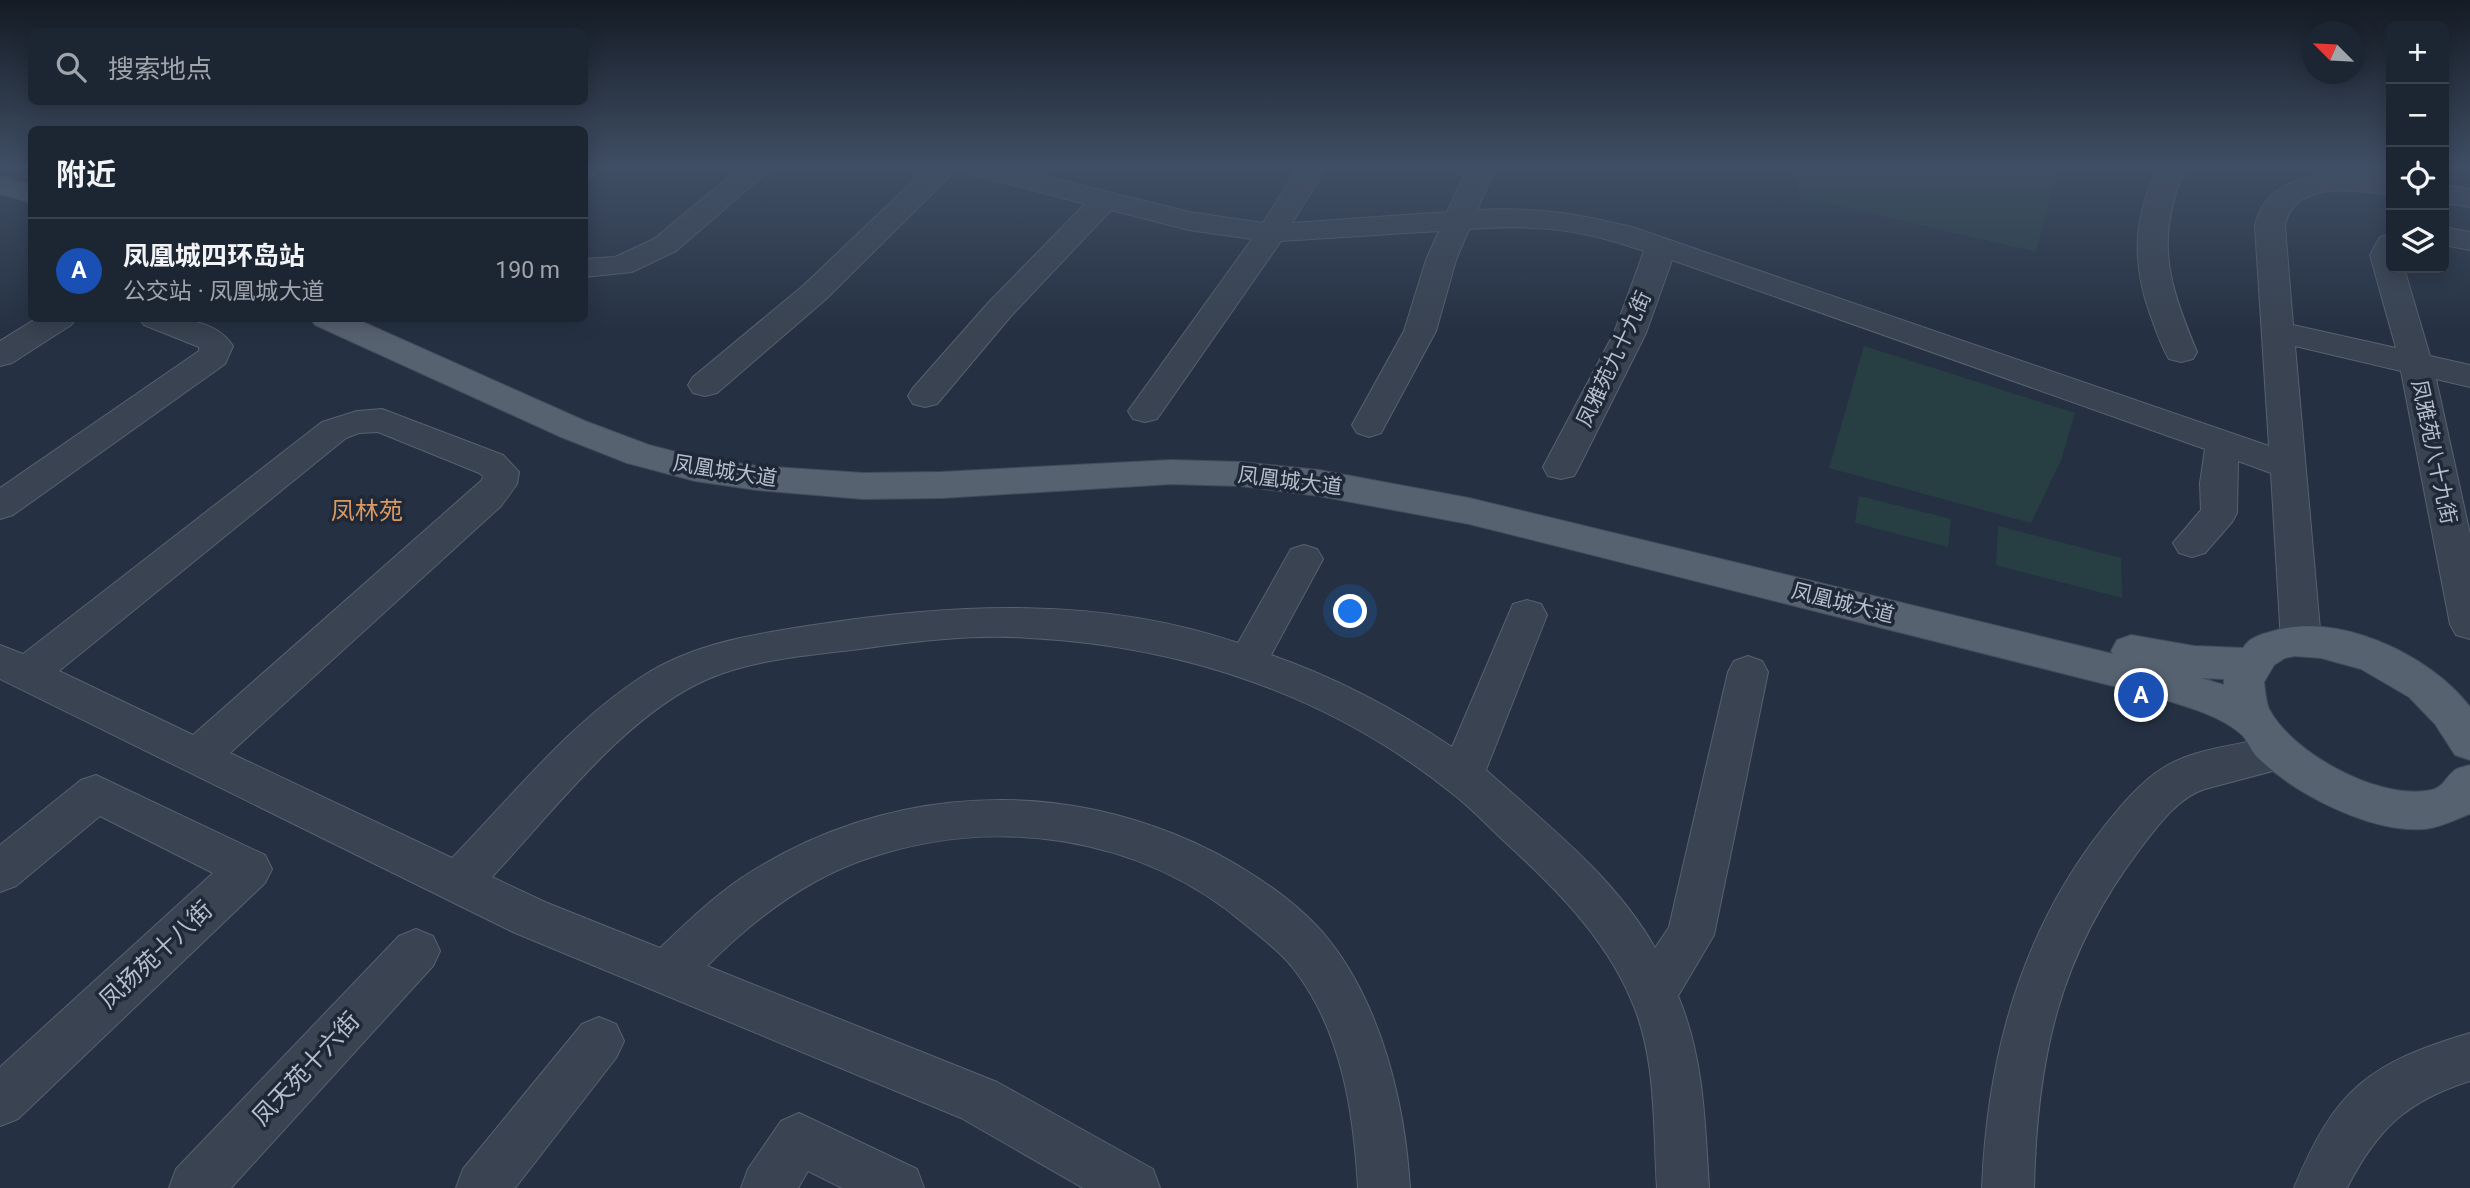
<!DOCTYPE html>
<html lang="zh">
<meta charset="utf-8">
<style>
body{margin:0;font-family:Roboto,"Noto Sans SC",sans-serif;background:#252d3a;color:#f1f3f6}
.controls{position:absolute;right:21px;top:21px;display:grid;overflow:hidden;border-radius:10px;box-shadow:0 4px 18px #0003}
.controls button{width:63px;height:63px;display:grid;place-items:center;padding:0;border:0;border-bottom:2px solid #3a424d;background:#1c2532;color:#f1f3f6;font:35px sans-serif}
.compass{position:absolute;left:2302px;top:21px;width:63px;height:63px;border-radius:50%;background:#1c2532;box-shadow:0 4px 18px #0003;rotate:294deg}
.you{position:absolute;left:1351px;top:612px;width:24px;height:24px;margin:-18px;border:5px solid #fff;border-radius:50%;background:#1a73e8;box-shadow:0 0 0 10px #1a73e833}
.badge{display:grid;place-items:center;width:46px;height:46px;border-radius:50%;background:#8bb4fc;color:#fff;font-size:23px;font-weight:700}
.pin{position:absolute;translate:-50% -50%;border:4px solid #fff;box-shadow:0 2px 7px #0006}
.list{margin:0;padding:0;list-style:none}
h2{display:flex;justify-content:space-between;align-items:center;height:91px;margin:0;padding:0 28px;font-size:30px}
h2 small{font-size:23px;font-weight:400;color:#a0a5ac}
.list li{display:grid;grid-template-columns:46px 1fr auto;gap:21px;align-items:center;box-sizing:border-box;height:105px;padding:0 28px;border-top:2px solid #3a424d}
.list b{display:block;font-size:26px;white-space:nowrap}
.list p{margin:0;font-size:23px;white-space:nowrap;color:#a0a5ac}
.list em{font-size:23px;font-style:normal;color:#a0a5ac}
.icon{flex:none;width:38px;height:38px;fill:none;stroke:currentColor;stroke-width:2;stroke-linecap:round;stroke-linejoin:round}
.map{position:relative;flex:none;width:2470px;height:1188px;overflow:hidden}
.search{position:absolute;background:#1c2532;box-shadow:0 4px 18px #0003;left:28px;top:28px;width:560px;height:77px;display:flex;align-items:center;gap:18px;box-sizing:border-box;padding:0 24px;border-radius:10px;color:#a0a5ac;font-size:26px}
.panel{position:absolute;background:#1c2532;box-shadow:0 4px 18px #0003;left:28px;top:126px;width:560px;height:196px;border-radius:10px}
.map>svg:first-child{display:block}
</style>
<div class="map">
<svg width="2470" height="1188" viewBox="0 0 2470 1188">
<rect width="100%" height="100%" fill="#253142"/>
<g fill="#273f43">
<polygon points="1791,166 2058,166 2036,252 1800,197"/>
<polygon points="1864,346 2075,413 2061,460 2031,523 1829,468"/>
<polygon points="1859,496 1951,519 1948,547 1855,523"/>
<polygon points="1998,526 2121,558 2122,598 1996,565"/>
</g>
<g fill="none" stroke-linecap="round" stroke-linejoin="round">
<defs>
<g id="minor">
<polygon points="584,166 602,166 594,175 584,177"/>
<polygon points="742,166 774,166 676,251 632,272 584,277 584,259 615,257 654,239"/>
<path d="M929,166H1003L1189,212L1263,223L1299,166H1327L1292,223L1447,212L1468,166H1496L1477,210C1536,207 1574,213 1632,227L2269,446L2255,226C2267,167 2344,171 2391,177V195C2356,190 2293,180 2285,226L2293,325L2396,348L2370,255L2380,237L2391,234V268H2404L2430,356L2470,365V387L2436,379L2470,534V639L2456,635L2450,624L2401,371L2295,346L2321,641L2315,652L2301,656L2287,652L2281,641L2271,473L2238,461L2237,513L2232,522L2205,553L2192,557L2179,553L2173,543L2201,510L2200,483L2205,449L1672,260L1646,333L1579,467L1574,476L1561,479L1548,476L1543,467L1614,333L1644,251C1581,229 1536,224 1469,229L1456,260L1436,331L1381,433L1369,437L1357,433L1352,425L1404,331L1426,260L1439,231L1281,241L1157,419L1145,422L1133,419L1128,411L1252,239L1189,230L1111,210L1011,316L937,404L925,407L913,404L908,396L913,388L989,302L1085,204L956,170L826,299L717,393L705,396L693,393L688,385L693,377L804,285Z"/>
<path d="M2158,166H2186C2154,239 2168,282 2197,352L2193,359L2181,362L2169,359C2161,346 2156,330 2150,314C2131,260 2134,218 2158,166Z"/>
<polygon points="2444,185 2470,189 2470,207 2444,203"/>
<polygon points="2444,227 2470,232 2470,250 2444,245"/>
<polygon points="37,318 76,318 71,325 12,363 0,366 0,341"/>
<path d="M139,318C171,318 214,316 233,346L225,364L13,515L0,519V488L199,351V347L144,325Z"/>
<path d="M382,409L503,455L519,472L517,484L501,506L230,753L452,858C512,796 570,723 643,676C694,643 755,634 814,625C954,603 1102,596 1238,643L1291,549L1304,545L1317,549L1323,559L1271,655C1337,678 1395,709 1452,747L1513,604L1527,600L1541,604L1547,615L1486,770C1546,824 1615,877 1655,948L1669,927L1728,672L1734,661L1748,656L1762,661L1768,672L1714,935L1678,996C1704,1057 1705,1123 1709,1188H1657C1653,1125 1657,1056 1630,997C1603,935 1553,886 1504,841C1487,825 1471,808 1453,794C1332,696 1184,646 1030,638C974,634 916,641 860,649C811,655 754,659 708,679C626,714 553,812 492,877L545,902L660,948C686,923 711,899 740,879C870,793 1030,776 1174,834C1227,855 1293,895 1329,940C1382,1007 1405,1105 1410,1188H1358C1354,1114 1342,1033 1296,972C1283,954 1263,939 1246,925C1141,835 993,814 863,860C803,881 751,922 707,966L997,1082L1153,1169L1160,1188H1083L961,1118L513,932L0,679V645L23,654L322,422L357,411ZM378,432L479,473L483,476L482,480L193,735L59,671L346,438L359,433Z"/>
<path d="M2280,735L2295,741L2301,753L2295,765L2205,789C2178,797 2156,828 2140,849C2059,956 2037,1057 2034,1188H1982C1987,1057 2021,932 2103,828C2120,807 2139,783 2163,768C2196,747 2243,745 2280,735Z"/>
<polygon points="96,775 265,855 272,869 265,883 18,1119 0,1126 0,1067 213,873 100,816 16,886 0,892 0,845 81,780"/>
<polygon points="416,929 433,936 440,951 433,966 231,1188 169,1188 176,1169 399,936"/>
<polygon points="599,1017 616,1024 624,1041 616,1058 515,1188 456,1188 463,1169 582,1024"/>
<path d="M2470,1033V1081C2407,1101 2377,1129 2347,1188H2294C2335,1089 2369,1063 2470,1033Z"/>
<polygon points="799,1113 917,1169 924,1188 842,1188 808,1171 798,1188 741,1188 748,1169 781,1121"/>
</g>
<g id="major">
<polygon points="0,176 32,185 32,203 0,194"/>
<path d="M310,318H354L585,421L649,445L695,457L757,466L863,473L942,472L1171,460L1241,462L1319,470L1469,498L2113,654L2111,651L2117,640L2131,635L2194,646L2243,648C2249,638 2259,635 2270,632C2335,610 2430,654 2470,707V760L2455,755L2435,724L2409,697L2361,669L2321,658L2295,656L2285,658L2274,665L2264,682C2265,691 2266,702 2269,709C2292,753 2376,798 2425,791C2445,789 2443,779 2455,770C2458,768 2466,766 2470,765V814C2456,819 2439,828 2424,829C2370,833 2293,793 2256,756C2250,749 2247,739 2241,734C2215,710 2155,698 2121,688L1469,524L1319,496L1241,486L1171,484L942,498L863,499L757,490L695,481L627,463L561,437L315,325ZM2201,678L2224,679V685Z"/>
</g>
</defs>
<use href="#minor" stroke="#57616f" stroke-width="2"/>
<use href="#major" stroke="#434c5b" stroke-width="2"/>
<use href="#minor" fill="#394351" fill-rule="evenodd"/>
<use href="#major" fill="#576271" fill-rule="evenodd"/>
</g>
<linearGradient id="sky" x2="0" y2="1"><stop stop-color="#141b24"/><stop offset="0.5" stop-color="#404e65"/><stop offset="1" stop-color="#404e65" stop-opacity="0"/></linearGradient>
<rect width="2470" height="333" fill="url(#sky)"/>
<g text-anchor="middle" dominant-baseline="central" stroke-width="7" stroke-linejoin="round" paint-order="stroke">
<g font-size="21" fill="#b6becc" stroke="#1e2837">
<text transform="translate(1614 359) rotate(-65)">凤雅苑九十九街</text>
<text transform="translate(2434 452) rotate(78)">凤雅苑八十九街</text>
<text transform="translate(725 471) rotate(9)">凤凰城大道</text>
<text transform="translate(1290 481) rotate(7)">凤凰城大道</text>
<text transform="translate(1843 603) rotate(14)">凤凰城大道</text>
</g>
<g font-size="24" fill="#da9963" stroke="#1e2837">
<text x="367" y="511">凤林苑</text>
</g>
<g font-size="24" fill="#b6becc" stroke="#1e2837">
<text transform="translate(156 955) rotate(-43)">凤扬苑十八街</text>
<text transform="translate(306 1069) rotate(-47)">凤天苑十六街</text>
</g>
</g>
</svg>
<div class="controls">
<button>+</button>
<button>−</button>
<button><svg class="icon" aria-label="locate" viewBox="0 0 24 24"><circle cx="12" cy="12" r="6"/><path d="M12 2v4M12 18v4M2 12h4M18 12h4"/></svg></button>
<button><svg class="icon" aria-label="layers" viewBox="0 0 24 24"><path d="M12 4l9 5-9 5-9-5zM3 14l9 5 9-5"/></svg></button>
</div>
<svg class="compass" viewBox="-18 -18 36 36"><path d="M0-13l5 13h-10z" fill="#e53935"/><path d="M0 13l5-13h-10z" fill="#a0a5ac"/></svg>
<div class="you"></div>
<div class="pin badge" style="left:2141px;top:695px;background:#1a4fb4">A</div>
<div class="search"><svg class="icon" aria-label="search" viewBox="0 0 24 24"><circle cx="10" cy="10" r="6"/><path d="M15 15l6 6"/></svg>搜索地点</div>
<section class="panel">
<h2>附近<small></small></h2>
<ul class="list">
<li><span class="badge" style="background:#1a4fb4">A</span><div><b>凤凰城四环岛站</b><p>公交站 · 凤凰城大道</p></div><em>190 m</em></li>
</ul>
</section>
</div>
